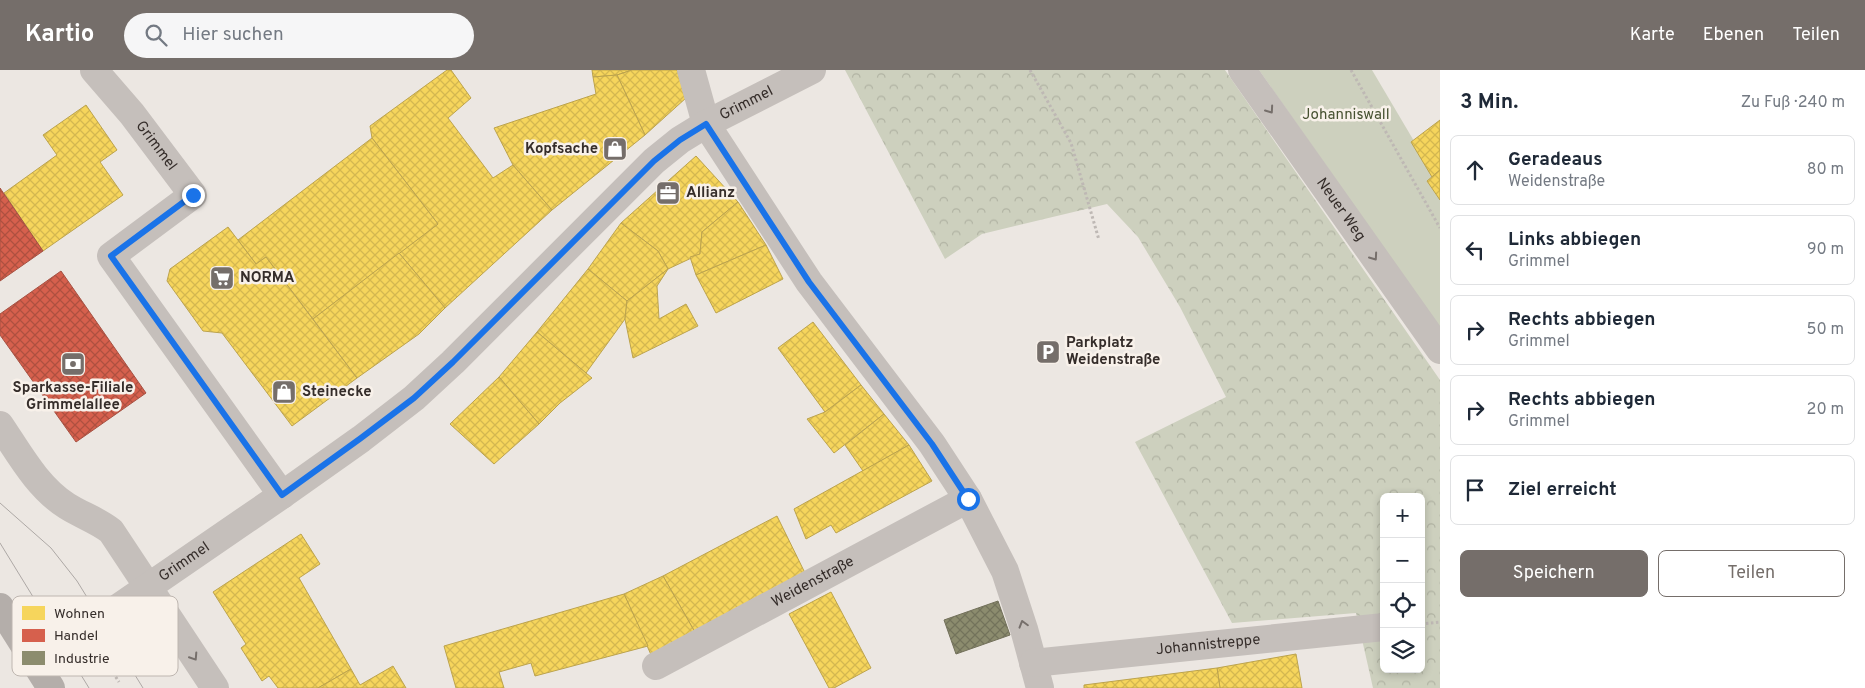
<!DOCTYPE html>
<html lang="de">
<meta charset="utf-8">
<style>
body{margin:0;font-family:Overpass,sans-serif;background:#f6f6f7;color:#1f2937}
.controls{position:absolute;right:15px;bottom:15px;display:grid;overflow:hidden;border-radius:8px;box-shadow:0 2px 8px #0003}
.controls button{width:45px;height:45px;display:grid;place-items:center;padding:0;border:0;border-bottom:1px solid #e0e1e3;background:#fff;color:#1f2937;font:25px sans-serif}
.stop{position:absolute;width:15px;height:15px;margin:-11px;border:4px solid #1a73e8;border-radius:50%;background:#fff}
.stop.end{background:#1a73e8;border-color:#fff;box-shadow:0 1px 5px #0008}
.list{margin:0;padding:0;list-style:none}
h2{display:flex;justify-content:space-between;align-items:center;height:65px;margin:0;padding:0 20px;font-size:21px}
h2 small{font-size:16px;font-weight:400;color:#747a83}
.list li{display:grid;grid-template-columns:32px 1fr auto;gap:15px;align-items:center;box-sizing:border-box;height:70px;margin:0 10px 10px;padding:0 10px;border:1px solid #e0e1e3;border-radius:8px}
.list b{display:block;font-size:19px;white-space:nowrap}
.list p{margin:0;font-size:16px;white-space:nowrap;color:#747a83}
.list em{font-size:16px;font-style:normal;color:#747a83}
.actions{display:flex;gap:10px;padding:15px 20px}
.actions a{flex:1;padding:11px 0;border:1px solid #756e6a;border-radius:8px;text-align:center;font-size:18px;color:#756e6a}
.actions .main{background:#756e6a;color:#fff}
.icon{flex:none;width:28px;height:28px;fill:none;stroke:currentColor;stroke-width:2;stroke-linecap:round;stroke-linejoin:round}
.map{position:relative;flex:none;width:1440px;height:618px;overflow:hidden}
header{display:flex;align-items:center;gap:30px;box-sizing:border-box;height:70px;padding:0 25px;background:#756e6a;color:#fff}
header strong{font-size:24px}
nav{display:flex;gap:28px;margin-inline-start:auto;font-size:18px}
.search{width:350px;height:45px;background:#f6f6f7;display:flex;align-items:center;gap:12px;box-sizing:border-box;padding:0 18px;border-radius:28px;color:#747a83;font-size:19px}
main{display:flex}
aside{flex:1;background:#fff}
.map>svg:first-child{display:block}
</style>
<header>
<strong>Kartio</strong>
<div class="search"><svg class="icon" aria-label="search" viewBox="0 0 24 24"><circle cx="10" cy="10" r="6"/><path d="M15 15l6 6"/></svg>Hier suchen</div>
<nav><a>Karte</a><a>Ebenen</a><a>Teilen</a></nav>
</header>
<main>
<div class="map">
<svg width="1440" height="618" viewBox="0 0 1440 618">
<defs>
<pattern id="forest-crowns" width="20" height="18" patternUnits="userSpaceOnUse" patternTransform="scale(1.25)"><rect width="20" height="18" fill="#cdd0be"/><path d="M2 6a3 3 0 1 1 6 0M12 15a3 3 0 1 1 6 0" fill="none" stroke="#b1b3a3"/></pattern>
<pattern id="homes-cross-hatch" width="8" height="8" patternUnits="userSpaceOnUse" patternTransform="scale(1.25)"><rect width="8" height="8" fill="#f6d55c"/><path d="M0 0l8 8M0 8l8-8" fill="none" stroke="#d4b750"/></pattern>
<pattern id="shops-cross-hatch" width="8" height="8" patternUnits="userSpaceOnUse" patternTransform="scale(1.25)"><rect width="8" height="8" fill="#d6604d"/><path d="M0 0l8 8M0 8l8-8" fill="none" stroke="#ae5040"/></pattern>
<pattern id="industry-cross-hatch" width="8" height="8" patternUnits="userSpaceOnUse" patternTransform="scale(1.25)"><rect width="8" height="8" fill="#8c8c6e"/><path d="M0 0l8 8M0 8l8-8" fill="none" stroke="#73735b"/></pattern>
</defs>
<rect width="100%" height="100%" fill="#ece7e2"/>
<path fill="url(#forest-crowns)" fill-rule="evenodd" d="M845,0H1225L1440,310V618H1373L1356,543L1232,553L1135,372L1226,327L1180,237L1138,167L1107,134L982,164L945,189ZM1384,427H1421V599H1384Z"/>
<polygon fill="#cdd0be" points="1259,0 1372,0 1440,115 1440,258"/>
<g fill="url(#homes-cross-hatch)" stroke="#bca34d">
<polygon points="447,0 451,0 471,28 448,48 493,108 513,95 552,140 445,238 399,183 438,154 372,68 370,56"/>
<polygon points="592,0 632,0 617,5 593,7"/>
<polygon points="632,0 677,0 686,28 645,65 617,5"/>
<polygon points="617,5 645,65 552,140 513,95 494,58 596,24 593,7"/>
<polygon points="86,35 117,80 100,92 123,125 43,181 4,123 57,85 43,65"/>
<polygon points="1440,50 1440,100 1432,107 1411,72"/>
<polygon points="372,68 438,154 313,249 266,187 256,194 238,170"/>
<polygon points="696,86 738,132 702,162 700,184 668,199 658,181 621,153"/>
<polygon points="1440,100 1440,130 1427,111"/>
<polygon points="738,132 766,175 696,205 690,187 700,184 702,162"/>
<polygon points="621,153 658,181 668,199 627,231 588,199"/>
<polygon points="228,157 256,194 266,187 357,308 292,356 222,263 203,261 167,211 170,199"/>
<polygon points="766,175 783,209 716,243 696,205"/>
<polygon points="399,183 445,238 419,264 357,308 313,249"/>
<polygon points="588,199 627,231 625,249 586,303 537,262"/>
<polygon points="668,199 657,216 659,249 686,234 698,256 633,288 625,249 627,231"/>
<polygon points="813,252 861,315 825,342 778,278"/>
<polygon points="537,262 592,308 560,333 539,354 499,307"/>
<polygon points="499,307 539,354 494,394 450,354"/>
<polygon points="861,315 884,344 834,383 807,349 825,342"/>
<polygon points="884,344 909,375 863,401 845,375"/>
<polygon points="909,375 932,411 836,463 831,455 806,469 794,439"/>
<polygon points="777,446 806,505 696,564 663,506"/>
<polygon points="301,464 320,494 299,508 351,599 318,618 278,618 269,606 262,611 241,578 246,574 213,522"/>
<polygon points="663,506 696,564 652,587 624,524"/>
<polygon points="831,522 871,598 834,618 829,618 789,544"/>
<polygon points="624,524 648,576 535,606 531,593 499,602 504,618 456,618 444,576"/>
<polygon points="1296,584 1302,618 1220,618 1217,598"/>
<polygon points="393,596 406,618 318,618 351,599 360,615"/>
<polygon points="1217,598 1220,618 1084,618 1084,615"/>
</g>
<g fill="url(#shops-cross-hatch)" stroke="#a65142">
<polygon points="0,118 43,181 0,211"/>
<polygon points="61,201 146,323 76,372 0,265 0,244"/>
</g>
<polygon fill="url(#industry-cross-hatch)" stroke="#72705a" points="998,531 1010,565 956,584 944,550"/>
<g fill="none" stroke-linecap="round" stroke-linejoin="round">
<g stroke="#beb8b4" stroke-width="3" stroke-dasharray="2.5 2.5" stroke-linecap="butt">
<polyline points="1030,0 1071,73 1099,170"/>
<polyline points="1351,0 1440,158"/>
<polyline points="1421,554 1440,552"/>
<polyline points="105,590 119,612"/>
</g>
<g stroke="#c5bfbb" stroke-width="28">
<path id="s1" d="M94,0L132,44L193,125L111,186L282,425"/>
<polyline points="691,0 706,54 809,212 932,374 968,429 1005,501 1024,559 1040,618"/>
<path id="s2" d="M1242,0L1440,280"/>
<path d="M0,355C19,383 37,417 67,436C81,445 97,450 111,461L215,618"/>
<path id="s3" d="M1033,593L1384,557"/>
<path id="s4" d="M36,594L282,425L361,369L414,328L453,292L654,91L680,70L706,54L812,0"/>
<path id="s5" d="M656,596L968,429"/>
</g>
<polyline stroke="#b4aeaa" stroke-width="28" points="0,537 51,618"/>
<g stroke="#ada8a5" stroke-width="1">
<polyline points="0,433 51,478 77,511 143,618"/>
<polyline points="0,473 89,618"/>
</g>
</g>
<defs><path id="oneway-chevron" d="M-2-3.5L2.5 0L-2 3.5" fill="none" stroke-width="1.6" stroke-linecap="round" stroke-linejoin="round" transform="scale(1.25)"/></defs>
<g stroke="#766f6b">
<use href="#oneway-chevron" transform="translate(1270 40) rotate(55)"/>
<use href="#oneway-chevron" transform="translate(1374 187) rotate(55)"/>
<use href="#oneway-chevron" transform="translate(1023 554) rotate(-106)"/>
<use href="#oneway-chevron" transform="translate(194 587) rotate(57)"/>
</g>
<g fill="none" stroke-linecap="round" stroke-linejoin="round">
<polyline stroke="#1a73e8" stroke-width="6" points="193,125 111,186 282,425 361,368 414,328 453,292 654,91 680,70 706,54 809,212 932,374 968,429"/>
</g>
<defs>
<symbol id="shop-square" viewBox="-11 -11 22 22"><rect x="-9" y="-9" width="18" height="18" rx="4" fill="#756e6a" stroke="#f8f1ea"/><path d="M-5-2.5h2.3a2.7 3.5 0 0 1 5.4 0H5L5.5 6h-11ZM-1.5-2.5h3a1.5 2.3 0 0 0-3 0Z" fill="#fff"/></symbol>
<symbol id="office-square" viewBox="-11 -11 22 22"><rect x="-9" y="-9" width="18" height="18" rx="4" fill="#756e6a" stroke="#f8f1ea"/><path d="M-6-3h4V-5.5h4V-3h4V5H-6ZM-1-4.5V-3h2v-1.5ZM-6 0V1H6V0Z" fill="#fff"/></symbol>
<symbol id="supermarket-square" viewBox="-11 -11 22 22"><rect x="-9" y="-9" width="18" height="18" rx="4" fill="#756e6a" stroke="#f8f1ea"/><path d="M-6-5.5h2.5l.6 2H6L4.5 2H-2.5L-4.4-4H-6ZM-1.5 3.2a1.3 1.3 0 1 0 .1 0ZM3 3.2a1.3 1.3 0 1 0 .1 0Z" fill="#fff"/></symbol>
<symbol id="parking-square" viewBox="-11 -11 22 22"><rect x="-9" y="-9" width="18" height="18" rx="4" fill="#756e6a" stroke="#f8f1ea"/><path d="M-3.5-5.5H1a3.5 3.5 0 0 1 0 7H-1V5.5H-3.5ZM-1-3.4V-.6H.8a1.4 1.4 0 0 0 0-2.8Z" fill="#fff"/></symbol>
<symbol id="bank-square" viewBox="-11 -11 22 22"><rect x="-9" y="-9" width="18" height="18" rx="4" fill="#756e6a" stroke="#f8f1ea"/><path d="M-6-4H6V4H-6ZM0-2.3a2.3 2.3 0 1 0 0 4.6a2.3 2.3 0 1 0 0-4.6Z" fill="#fff"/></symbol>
</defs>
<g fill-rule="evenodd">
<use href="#shop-square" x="601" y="65" width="28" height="28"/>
<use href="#office-square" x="654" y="109" width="28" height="28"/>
<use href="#supermarket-square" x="208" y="194" width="28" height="28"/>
<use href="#parking-square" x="1034" y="268" width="28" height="28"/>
<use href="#bank-square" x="59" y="280" width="28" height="28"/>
<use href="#shop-square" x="270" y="308" width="28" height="28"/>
</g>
<g text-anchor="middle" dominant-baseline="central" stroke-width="5" stroke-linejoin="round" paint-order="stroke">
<g font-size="15" fill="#352d2a" stroke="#f8f1ea">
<text stroke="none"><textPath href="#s4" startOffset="909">Grimmel</textPath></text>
<text stroke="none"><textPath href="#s1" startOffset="98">Grimmel</textPath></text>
<text stroke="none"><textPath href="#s2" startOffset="171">Neuer Weg</textPath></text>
<text stroke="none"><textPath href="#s4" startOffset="180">Grimmel</textPath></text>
<text stroke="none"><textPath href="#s5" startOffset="178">Weidenstraße</textPath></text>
<text stroke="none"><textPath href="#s3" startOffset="176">Johannistreppe</textPath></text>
</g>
<g font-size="15" fill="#465130" stroke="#f8f1ea">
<text x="1346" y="45">Johanniswall</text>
</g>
<g font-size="15" font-weight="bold" fill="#352d2a" stroke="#f8f1ea" text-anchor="start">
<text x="598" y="79" text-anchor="end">Kopfsache</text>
<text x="686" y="123">Allianz</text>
<text x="240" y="208">NORMA</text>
<text x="1066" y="273">Parkplatz<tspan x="1066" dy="17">Weidenstraße</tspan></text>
<text x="73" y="318" text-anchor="middle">Sparkasse-Filiale<tspan x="73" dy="17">Grimmelallee</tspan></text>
<text x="302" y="322">Steinecke</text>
</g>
</g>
<rect x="12" y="526" width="166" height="80" rx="8" fill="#f8f1ea" stroke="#beb6b0" stroke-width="1"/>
<rect x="22" y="536" width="23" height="14" fill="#f6d55c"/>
<rect x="22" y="559" width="23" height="13" fill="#d6604d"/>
<rect x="22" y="581" width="23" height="14" fill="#8c8c6e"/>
<g font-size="14" fill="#352d2a">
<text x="54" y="548">Wohnen</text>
<text x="54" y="570">Handel</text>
<text x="54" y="593">Industrie</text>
</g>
</svg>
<div class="controls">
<button>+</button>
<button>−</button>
<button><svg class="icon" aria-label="locate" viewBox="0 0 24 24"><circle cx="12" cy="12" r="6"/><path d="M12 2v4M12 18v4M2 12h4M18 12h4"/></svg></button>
<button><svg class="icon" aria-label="layers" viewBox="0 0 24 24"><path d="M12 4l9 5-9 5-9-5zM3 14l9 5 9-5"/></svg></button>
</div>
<div class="stop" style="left:968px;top:429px"></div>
<div class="stop end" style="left:193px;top:125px"></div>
</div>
<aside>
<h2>3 Min.<small>Zu Fuß · 240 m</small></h2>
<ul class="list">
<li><svg class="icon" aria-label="ahead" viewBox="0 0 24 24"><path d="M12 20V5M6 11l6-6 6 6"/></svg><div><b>Geradeaus</b><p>Weidenstraße</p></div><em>80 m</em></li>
<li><svg class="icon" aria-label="left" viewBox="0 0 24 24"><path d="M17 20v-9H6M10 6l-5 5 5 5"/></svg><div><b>Links abbiegen</b><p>Grimmel</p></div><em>90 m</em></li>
<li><svg class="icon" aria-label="right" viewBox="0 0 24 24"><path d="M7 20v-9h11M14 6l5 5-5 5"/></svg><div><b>Rechts abbiegen</b><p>Grimmel</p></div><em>50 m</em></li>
<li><svg class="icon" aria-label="right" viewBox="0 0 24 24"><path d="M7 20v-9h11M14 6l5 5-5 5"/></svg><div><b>Rechts abbiegen</b><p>Grimmel</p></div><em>20 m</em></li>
<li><svg class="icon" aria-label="arrive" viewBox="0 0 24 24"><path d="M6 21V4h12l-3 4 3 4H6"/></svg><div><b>Ziel erreicht</b></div></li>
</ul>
<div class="actions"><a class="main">Speichern</a><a>Teilen</a></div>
</aside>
</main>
